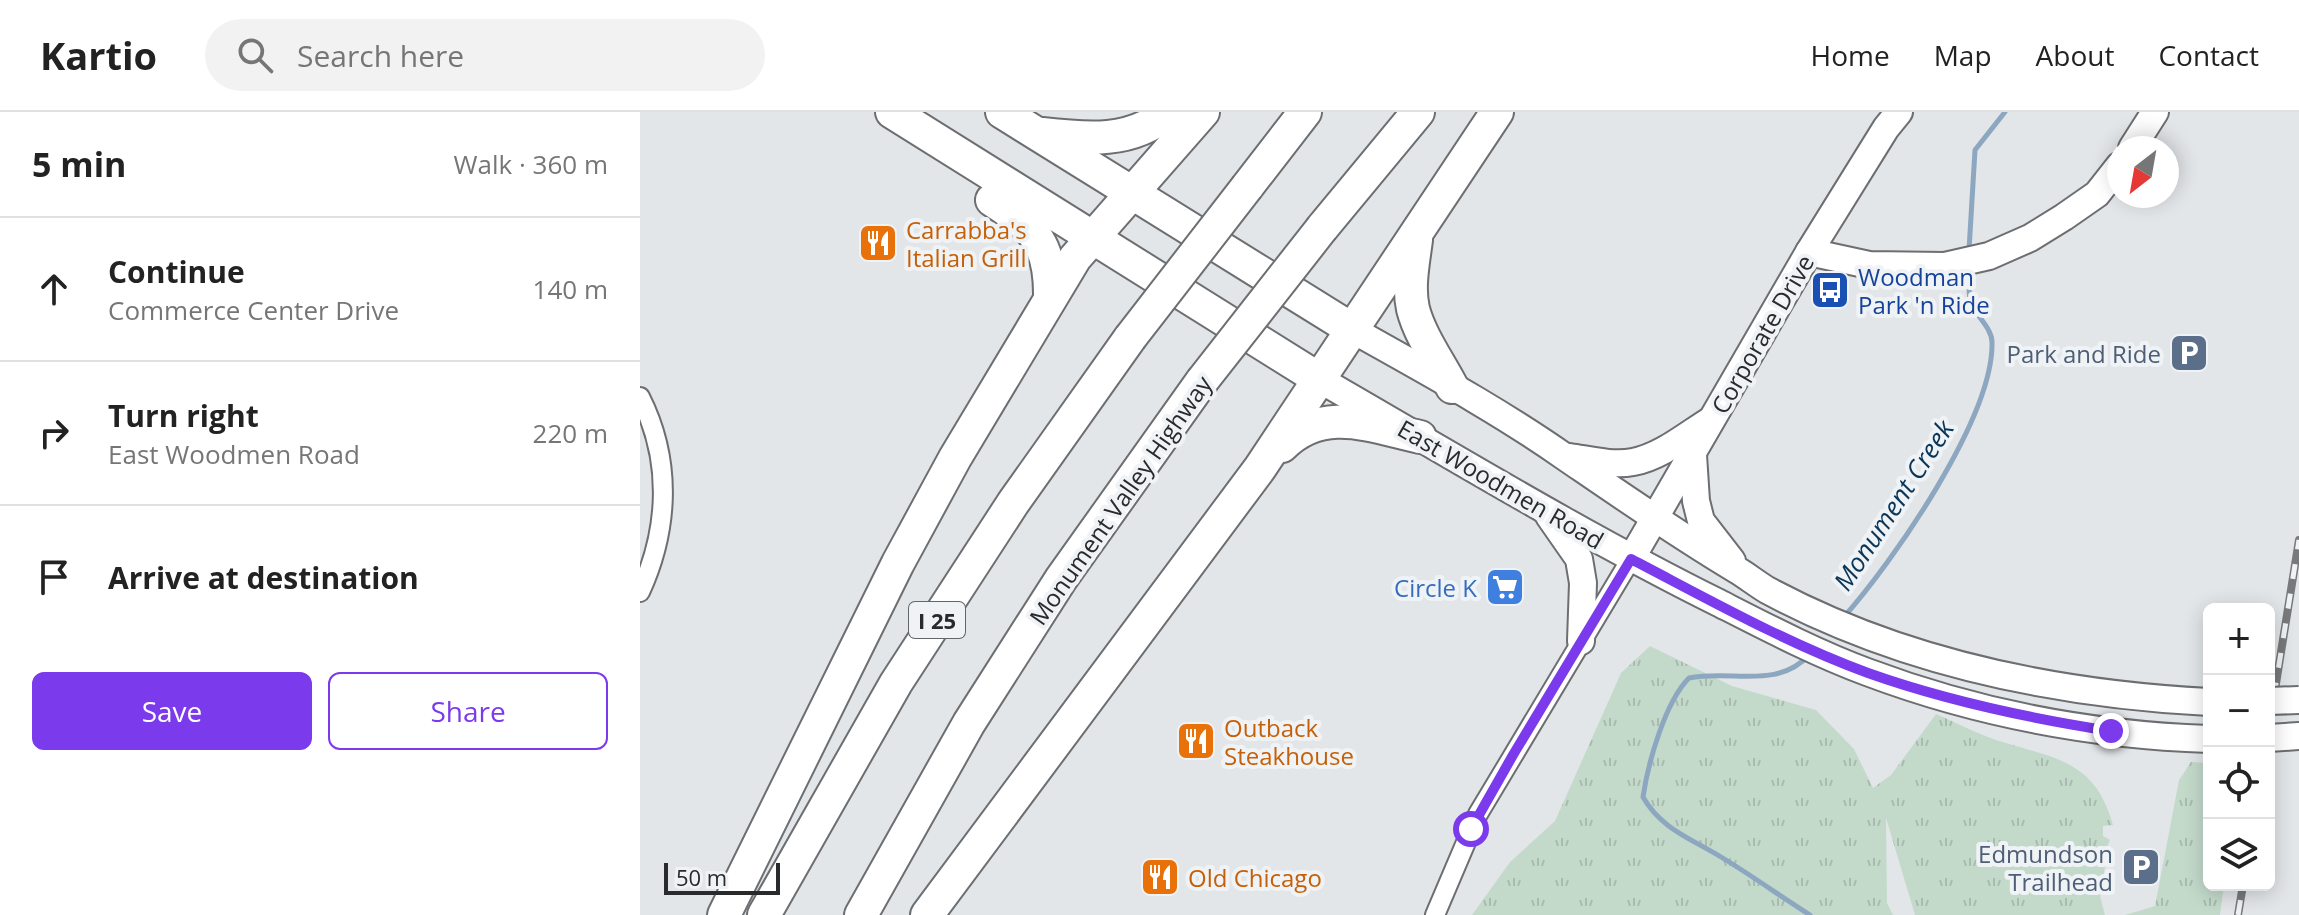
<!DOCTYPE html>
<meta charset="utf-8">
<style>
body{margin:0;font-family:"Open Sans",sans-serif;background:#f2f2f2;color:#222}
.controls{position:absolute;right:24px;bottom:24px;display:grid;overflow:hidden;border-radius:12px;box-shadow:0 4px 20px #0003}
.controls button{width:72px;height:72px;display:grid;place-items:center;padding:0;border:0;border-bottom:2px solid #e0e0e0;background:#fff;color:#222;font:40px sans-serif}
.compass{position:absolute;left:1467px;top:24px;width:72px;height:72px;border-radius:50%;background:#fff;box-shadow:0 4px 20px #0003;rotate:211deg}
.scale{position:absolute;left:24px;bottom:20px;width:116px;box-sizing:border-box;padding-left:8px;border:4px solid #292a2b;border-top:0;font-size:22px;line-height:28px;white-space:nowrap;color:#292a2b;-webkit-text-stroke:6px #f0f3f6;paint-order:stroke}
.stop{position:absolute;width:24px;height:24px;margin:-18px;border:6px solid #7c3aed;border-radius:50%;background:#fff}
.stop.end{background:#7c3aed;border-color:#fff;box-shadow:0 2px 8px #0008}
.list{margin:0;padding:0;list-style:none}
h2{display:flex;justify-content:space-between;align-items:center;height:104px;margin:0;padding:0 32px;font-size:34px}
h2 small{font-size:26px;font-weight:400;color:#767676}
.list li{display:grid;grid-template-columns:52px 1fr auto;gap:24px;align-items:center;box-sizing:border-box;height:144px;padding:0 32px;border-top:2px solid #e0e0e0}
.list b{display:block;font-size:30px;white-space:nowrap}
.list p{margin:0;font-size:26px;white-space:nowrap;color:#767676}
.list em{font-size:26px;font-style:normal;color:#767676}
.actions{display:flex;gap:16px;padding:24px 32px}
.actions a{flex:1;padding:18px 0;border:2px solid #7c3aed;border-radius:12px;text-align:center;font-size:28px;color:#7c3aed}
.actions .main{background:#7c3aed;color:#fff}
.icon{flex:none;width:44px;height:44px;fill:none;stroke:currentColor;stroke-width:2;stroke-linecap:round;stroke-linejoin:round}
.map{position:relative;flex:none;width:1659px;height:803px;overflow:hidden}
header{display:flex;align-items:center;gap:48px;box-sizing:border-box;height:112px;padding:0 40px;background:#fff;border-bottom:2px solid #e0e0e0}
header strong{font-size:38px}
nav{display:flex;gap:44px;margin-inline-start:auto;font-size:28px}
.search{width:560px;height:72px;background:#f2f2f2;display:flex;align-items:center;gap:20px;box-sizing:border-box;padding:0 28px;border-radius:44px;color:#767676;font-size:30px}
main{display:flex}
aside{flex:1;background:#fff}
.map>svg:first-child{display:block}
</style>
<header>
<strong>Kartio</strong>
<div class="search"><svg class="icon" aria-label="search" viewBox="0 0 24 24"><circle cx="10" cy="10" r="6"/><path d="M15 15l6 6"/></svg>Search here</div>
<nav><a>Home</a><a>Map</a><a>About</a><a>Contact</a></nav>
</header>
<main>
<aside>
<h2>5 min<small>Walk · 360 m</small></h2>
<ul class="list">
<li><svg class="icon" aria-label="ahead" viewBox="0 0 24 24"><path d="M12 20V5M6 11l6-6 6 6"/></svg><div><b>Continue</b><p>Commerce Center Drive</p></div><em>140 m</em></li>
<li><svg class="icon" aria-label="right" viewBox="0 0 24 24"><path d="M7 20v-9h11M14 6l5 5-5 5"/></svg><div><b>Turn right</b><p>East Woodmen Road</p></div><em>220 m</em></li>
<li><svg class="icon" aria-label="arrive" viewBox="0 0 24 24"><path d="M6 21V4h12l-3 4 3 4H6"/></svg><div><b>Arrive at destination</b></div></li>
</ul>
<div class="actions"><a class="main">Save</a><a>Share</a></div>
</aside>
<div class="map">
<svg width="1659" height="803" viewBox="0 0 1659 803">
<defs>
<pattern id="grass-tufts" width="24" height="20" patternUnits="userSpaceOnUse" patternTransform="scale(2)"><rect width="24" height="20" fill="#c3dacb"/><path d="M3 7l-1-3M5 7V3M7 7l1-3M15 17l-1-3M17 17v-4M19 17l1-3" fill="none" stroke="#a8bbae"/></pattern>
</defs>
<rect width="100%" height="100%" fill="#e3e6e9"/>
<g fill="url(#grass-tufts)">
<path d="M1010,534L1092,574L1176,598L1214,637L1233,676L1251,663L1296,602C1319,612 1342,624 1366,631C1419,647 1456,651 1473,713L1463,714V724L1470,728L1466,737L1455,738L1454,747L1457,754L1465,755L1460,784L1465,803H1275L1246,706L1247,791L1253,803H832L870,750L915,709L981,561Z"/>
<polygon points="1551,650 1569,651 1569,773 1584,773 1580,803 1485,803 1515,794 1539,668"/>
</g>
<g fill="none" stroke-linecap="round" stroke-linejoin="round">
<g stroke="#8da7c0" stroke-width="5">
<polyline points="1329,138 1335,38 1365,0"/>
<path d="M1203,506C1253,450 1354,305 1352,230C1352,215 1333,202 1330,187C1328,178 1330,166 1329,156"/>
<path d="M1169,543C1137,578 1091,557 1049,566C1025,590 1008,651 1003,685C1021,717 1052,727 1081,745C1111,763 1140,784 1170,803"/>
</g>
<defs>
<g id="street">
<path d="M0,285C32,348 29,417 0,480"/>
<polyline points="795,803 838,702 991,447"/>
</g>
<g id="secondary">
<polyline points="1492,36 1515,0"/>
<polyline points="1169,140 1229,153 1305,154 1349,144 1390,126 1424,105 1457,82 1479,54"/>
<path d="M713,218C784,258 858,298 925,345C982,384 1038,423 1097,458C1107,464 1117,472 1127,478C1263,551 1416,582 1569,590"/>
<path d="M679,267C811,343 942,423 1079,491C1128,516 1176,541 1227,560C1336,601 1453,623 1569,627"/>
<polyline points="1053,343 1056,389 1061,409 1092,449"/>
<path d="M930,345C950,348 973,354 993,350C1021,345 1048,322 1071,308"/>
<polyline points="909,404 939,447 943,471 941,529"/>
<polyline points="991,447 1169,140 1246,16 1259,0"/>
<polyline points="1629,626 1659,624"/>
</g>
<g id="highway">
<polyline points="252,0 679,267"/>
<polyline points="362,0 713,218"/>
<path d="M402,22C446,27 492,32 528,0"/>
<polyline points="607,75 665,0"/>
<path d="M352,88C396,116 411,133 410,187"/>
<polyline points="682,116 778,0"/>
<path d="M776,128C773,151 768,175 773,197C780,224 799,250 812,275"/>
<path d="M642,334C683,293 730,314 780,325"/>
<polyline points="84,803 258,451 315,346 435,146 563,0"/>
<polyline points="124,803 256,571 373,391 490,226"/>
<polyline points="221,803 329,611 421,467 562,269"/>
<polyline points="287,803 620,356 857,0"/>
</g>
</defs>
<use href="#street" stroke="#6c6e71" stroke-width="22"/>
<use href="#secondary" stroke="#6c6e71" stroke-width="30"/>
<use href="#highway" stroke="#6c6e71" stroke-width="36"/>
<use href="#street" stroke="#fff" stroke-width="18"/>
<use href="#secondary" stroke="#fff" stroke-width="26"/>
<use href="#highway" stroke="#fff" stroke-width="32"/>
<defs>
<g id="rail">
<polyline points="1629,615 1659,428"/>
<polyline points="1598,803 1603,773"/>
</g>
</defs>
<use href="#rail" stroke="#77797a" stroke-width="8"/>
<use href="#rail" stroke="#f0f3f6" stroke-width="5" stroke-dasharray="15" stroke-linecap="butt"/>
<defs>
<polyline id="secondary-bridge" points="1629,589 1659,588"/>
<g id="highway-bridge">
<polyline points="490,226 607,75"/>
<polyline points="562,269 682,116"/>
</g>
</defs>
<use href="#secondary-bridge" stroke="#6c6e71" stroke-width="30" stroke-linecap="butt"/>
<use href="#highway-bridge" stroke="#6c6e71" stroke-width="36" stroke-linecap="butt"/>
<use href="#secondary-bridge" stroke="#fff" stroke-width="26"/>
<use href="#highway-bridge" stroke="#fff" stroke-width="32"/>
</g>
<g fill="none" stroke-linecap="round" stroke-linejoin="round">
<path stroke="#7c3aed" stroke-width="10" d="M831,717L873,643L991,447C1068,487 1146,531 1228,561C1307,589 1387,606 1471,619"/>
</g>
<defs>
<symbol id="restaurant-square" viewBox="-11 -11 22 22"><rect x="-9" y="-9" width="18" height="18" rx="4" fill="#e8710a" stroke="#f0f3f6"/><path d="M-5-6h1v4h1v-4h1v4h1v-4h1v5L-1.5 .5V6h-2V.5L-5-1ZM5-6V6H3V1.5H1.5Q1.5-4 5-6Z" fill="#fff"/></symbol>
<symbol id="bus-square" viewBox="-11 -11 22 22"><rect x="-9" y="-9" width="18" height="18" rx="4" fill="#1a4fb4" stroke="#f0f3f6"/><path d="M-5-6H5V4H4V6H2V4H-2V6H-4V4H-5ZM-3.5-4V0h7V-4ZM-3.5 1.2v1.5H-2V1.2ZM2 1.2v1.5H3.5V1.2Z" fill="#fff"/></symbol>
<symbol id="parking-square" viewBox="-11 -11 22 22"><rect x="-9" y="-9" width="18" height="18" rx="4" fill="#5c6f8a" stroke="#f0f3f6"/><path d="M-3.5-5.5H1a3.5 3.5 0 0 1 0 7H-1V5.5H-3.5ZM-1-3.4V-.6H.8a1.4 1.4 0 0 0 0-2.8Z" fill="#fff"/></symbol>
<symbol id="supermarket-square" viewBox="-11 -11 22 22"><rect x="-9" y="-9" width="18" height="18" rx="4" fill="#3f7fe0" stroke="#f0f3f6"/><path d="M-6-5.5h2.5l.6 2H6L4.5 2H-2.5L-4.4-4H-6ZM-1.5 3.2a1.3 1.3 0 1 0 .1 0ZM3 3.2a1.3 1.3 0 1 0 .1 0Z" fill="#fff"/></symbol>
</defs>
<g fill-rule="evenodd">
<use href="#restaurant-square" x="216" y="109" width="44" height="44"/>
<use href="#bus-square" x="1168" y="156" width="44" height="44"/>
<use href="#parking-square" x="1527" y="219" width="44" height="44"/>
<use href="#supermarket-square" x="843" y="453" width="44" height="44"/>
<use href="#restaurant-square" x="534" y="607" width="44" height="44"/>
<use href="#parking-square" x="1479" y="733" width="44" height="44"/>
<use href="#restaurant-square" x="498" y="743" width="44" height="44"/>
</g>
<g text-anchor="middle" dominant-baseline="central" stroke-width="8" stroke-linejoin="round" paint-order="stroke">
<rect fill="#f0f3f6" stroke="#656668" stroke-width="2" x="269" y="490" width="56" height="36" rx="6"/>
<g font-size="22" font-weight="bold" fill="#292a2b">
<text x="297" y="508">I 25</text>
</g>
<g font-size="24" fill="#c56008" stroke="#f0f3f6" text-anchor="start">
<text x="266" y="117">Carrabba's<tspan x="266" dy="28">Italian Grill</tspan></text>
<text x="584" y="615">Outback<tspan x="584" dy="28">Steakhouse</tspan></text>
<text x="548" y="765">Old Chicago</text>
</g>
<g font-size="24" fill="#164399" stroke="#f0f3f6" text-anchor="start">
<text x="1218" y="164">Woodman<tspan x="1218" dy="28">Park 'n Ride</tspan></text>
</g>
<g font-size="24" fill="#292a2b" stroke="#f0f3f6">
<text transform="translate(1122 222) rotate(-60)">Corporate Drive</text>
<text transform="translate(861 372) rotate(30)">East Woodmen Road</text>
<text transform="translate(480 388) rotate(-55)">Monument Valley Highway</text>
</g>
<g font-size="24" fill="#4e5e75" stroke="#f0f3f6" text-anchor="end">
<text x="1521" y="241">Park and Ride</text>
<text x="1473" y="741">Edmundson<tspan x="1473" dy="28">Trailhead</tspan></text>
</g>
<g font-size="24" fill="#366cbe" stroke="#f0f3f6" text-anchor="end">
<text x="837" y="475">Circle K</text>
</g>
<g font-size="26" font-style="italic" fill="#0a3658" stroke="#f0f3f6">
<text transform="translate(1253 393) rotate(-57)">Monument Creek</text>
</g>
</g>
</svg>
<div class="controls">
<button>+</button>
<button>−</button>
<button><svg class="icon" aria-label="locate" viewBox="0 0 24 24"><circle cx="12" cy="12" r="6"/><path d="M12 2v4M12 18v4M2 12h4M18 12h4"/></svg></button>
<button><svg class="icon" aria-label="layers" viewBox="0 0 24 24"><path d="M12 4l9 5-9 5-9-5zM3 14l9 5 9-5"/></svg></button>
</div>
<svg class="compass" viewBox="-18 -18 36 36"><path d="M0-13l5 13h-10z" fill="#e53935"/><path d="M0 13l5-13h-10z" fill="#767676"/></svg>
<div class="scale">50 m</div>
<div class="stop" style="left:831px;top:717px"></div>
<div class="stop end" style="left:1471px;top:619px"></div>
</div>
</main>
